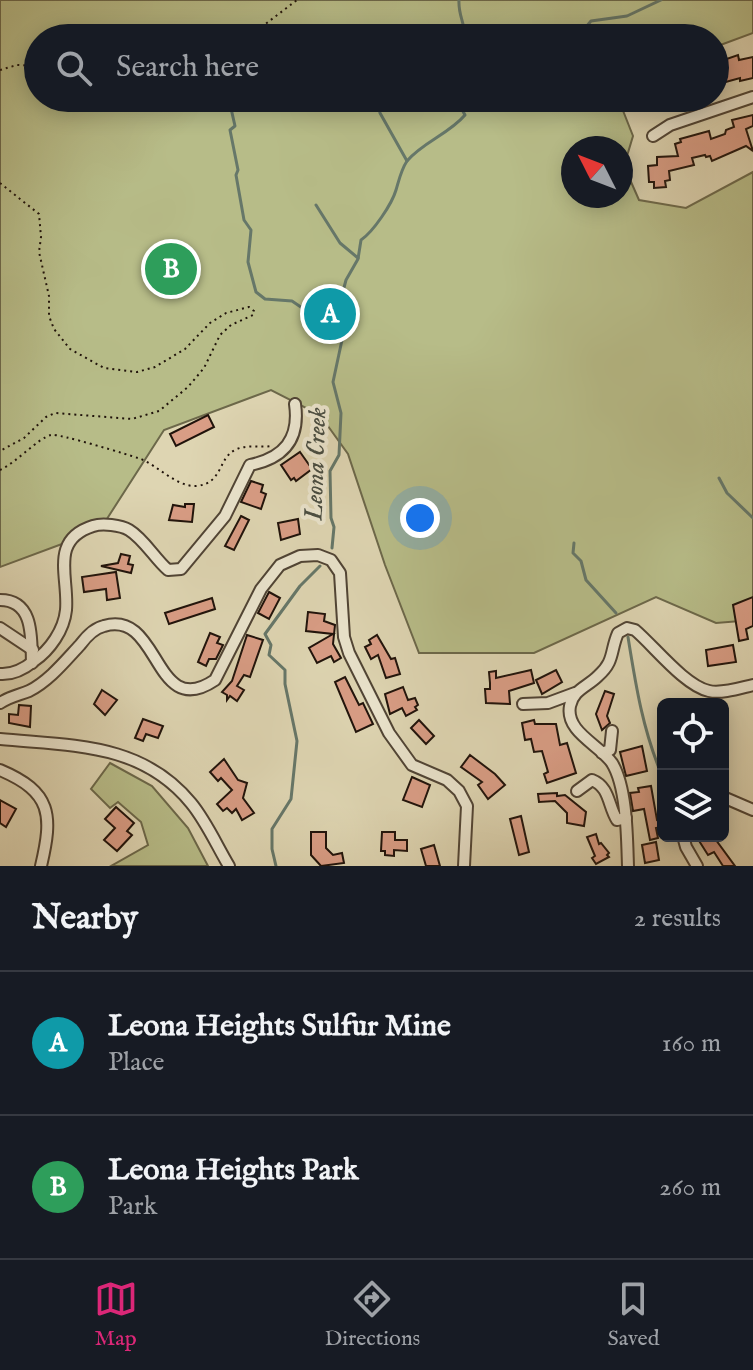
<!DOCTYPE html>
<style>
body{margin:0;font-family:"IM FELL English",serif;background:#20242c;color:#f1f3f6}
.controls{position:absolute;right:24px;bottom:24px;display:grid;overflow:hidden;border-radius:12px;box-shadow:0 4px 20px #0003}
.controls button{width:72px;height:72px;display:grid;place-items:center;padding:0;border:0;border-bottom:2px solid #363941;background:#171b24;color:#f1f3f6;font:40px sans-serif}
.compass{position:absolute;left:561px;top:136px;width:72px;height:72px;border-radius:50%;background:#171b24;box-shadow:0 4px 20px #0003;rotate:312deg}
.you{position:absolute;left:420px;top:518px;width:28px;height:28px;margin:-20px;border:6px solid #fff;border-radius:50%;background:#1a73e8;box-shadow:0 0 0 12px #1a73e833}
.badge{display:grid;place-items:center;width:52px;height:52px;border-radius:50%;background:#db2777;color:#fff;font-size:26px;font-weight:700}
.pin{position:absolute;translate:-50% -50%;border:4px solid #fff;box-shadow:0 2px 8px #0006}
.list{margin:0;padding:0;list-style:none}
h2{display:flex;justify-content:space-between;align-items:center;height:104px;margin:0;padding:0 32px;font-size:34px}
h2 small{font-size:26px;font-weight:400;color:#9ea1a6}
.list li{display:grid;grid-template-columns:52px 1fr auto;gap:24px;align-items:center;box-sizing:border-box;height:144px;padding:0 32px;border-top:2px solid #363941}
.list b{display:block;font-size:30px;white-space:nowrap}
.list p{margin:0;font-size:26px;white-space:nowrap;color:#9ea1a6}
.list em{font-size:26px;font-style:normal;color:#9ea1a6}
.icon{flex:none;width:44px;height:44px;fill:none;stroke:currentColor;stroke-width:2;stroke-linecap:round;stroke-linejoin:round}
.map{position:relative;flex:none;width:753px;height:866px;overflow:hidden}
.search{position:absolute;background:#171b24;box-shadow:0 4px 20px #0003;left:24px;right:24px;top:24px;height:88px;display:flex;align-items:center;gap:20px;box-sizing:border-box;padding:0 28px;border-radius:44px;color:#9ea1a6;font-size:30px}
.sheet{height:392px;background:#171b24}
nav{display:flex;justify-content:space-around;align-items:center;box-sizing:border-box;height:112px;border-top:2px solid #363941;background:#171b24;font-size:22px;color:#9ea1a6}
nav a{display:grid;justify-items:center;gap:4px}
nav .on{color:#db2777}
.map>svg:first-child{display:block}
</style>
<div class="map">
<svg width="753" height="866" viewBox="0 0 753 866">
<rect width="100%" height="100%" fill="#ded5b2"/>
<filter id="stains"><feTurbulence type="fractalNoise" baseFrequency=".0025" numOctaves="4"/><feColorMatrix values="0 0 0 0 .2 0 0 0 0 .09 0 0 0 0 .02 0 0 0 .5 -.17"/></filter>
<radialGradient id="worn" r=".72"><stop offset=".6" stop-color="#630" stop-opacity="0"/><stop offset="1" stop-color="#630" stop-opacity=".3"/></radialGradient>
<g fill="#b7bc88" stroke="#6c684a" stroke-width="2" fill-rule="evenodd">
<path d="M0,0H753V33L715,47V38H38V98H618L633,136L624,166L639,200L686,208L753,172V620L716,623L656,597L534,653H419L385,565L348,454L320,415L271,390L164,430L103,525L70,541L0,567ZM573,148H621V196H573Z"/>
<polygon points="110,763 152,786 188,828 208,866 111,866 148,845 141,822 118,802 110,808 91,789"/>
</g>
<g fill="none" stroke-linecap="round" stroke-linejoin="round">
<g stroke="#667769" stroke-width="3">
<path d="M459,0C458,15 465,23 465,38"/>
<polyline points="571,38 581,33 591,21 627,16 661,0"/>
<polyline points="377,98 380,113 407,161"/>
<polyline points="230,104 235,126 230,130 238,170 236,175 244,220 251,230 248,262 256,292 265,299 292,301 311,314 336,322"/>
<polyline points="316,205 340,243 358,258"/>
<polyline points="719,478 727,493 753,518"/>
<polyline points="574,543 573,553 581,561 586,580 616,613"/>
<path d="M332,548L334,527L331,518L330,471L339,455L341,413L333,382L342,340L337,314L346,280L358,259L361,240C373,232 392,204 396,190C399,180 401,170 407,161C423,142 449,134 465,115L460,106L464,98"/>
<path d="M628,637C636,687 643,731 663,778"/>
<polyline points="276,866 272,849 272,829 291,799 297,741 285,684 285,670 269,655 271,645 265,634 300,586 320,566"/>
</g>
</g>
<g fill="#d99d85" stroke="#20130b" stroke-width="2">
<polygon points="738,55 739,60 753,57 753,78 740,81 740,78 722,83 723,87 715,89 715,63"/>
<polygon points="637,98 674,98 659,109 657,106 648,110"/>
<polygon points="753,115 753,126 746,129 753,151 746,146 712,161 710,156 706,157 705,155 692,158 694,165 669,171 670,180 665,181 666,187 654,188 654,182 649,182 648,166 657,165 657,157 678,156 675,144 681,142 680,139 709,131 711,139 725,134 726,130 734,127 732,120"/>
<polygon points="208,415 214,427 176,446 170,434"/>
<polygon points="300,452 312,469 296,481 294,478 291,480 281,465"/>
<polygon points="251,481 263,485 261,492 266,494 261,509 241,502"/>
<polygon points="185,504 194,504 192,522 169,520 173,505 185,507"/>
<polygon points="241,516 249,520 234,550 225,546"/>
<polygon points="298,519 300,534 281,540 278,523"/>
<polygon points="121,554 130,556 128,564 133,565 131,573 101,566 118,563"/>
<polygon points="116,572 120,598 107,600 106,589 84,592 82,577"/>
<polygon points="269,592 280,598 269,619 258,613"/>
<polygon points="753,597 753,626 746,629 748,639 739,641 733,605"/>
<polygon points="212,598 215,609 169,624 165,613"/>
<polygon points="308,612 325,614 324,621 335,625 333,644 341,658 334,662 331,656 317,663 309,648 333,634 306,631"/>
<polygon points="210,633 220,637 217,643 223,645 216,659 209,659 206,666 198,662"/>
<polygon points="247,635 263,640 250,677 244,675 237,686 244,690 237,701 230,696 227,700 227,695 222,692 232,681"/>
<polygon points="377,635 391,659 395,658 400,674 386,678 378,655 371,659 365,647 371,644 369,640"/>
<polygon points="733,645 736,662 708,666 706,650"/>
<polygon points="531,670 534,683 509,691 510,704 486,703 485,689 490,689 490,683 489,672 496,671 496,678"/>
<polygon points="556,670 562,682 542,694 536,680"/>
<polygon points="345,677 359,705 363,703 373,724 356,732 335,682"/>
<polygon points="403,687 408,700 415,698 418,705 415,707 417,710 406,716 402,708 390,714 385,694"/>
<polygon points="102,690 117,700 105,715 94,704"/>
<polygon points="605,691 614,694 607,716 610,723 602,730 596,714"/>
<polygon points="19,705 31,706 30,727 9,723 9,714 18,715"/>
<polygon points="143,719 163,726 158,738 146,734 143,741 135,738"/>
<polygon points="419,720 434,736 426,744 411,728"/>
<polygon points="534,720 535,724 556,724 560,745 567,743 576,773 547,783 544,774 548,772 542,751 534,752 531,739 525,740 522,723"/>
<polygon points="642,746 647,771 626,776 620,752"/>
<polygon points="470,755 495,774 505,785 488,799 478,785 482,782 461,767"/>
<polygon points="224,759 238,780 247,783 243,798 254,813 242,820 236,809 232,813 227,808 223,811 217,804 232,790 221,778 218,781 210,772"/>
<polygon points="412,777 430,785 422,807 403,800"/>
<polygon points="651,786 657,820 660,819 661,827 656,828 658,838 650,840 644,809 633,811 630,793 639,792 638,788"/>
<polygon points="557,793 557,796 565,795 586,812 584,826 567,823 567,813 555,801 539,802 538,794"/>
<polygon points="0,800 16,809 6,827 0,823"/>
<polygon points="116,807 134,823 127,831 132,835 117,851 104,840 115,828 105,819"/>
<polygon points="521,816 529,852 519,855 510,819"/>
<polygon points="311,832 326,832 326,848 333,855 342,853 344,863 321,866 311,855"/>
<polygon points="382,832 395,832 395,840 407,840 407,851 394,850 394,856 385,855 385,851 381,851"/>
<polygon points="596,834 599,844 601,843 609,853 607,855 609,857 596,864 592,858 595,856 587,837"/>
<polygon points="696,836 713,836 735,866 723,866 714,852 708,855"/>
<polygon points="656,842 659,860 645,863 642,845"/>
<polygon points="434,845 440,866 426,866 421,849"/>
</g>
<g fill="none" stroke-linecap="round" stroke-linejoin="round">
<defs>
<g id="minor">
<polyline points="653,136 670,125 753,97"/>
<path d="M0,600C35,600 31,640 32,663"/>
<polyline points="0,628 33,650"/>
<path d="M0,674C13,675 24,669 34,661C50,650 64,630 66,610C69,577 49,540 93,526C102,523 121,525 129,530C144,539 155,559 168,570L181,569L225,516L250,465C284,458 300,439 295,404"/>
<path d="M0,703C9,697 19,695 29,691C49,681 65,661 80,645C86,637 94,628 104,626C161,609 153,722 215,680L261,589L280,565L300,556L318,555L331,560L340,573L344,637L349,653L389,733L412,765L447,780L459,791L467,806L464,866"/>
<polyline points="523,704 548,703 575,693"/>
<path d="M0,739C71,746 141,742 191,803C206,821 217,846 229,866"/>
<polyline points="602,753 610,750 612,731"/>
<path d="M0,770C52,792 53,815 41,866"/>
<path d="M577,791L592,780C610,787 608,806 617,820L626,818"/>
<polyline points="723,797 753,810"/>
<polyline points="683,836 686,847 697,866"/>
<path d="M628,866C627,838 627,787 612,763C600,745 565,732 570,706C573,690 587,687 598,676C615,661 610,651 618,633L627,628L635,630C654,646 685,686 709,691C722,694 740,688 753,685"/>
</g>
</defs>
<use href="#minor" stroke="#504435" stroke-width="14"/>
<g stroke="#20130b" stroke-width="2" stroke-dasharray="2 4" stroke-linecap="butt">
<polyline points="247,38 297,0"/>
<polyline points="0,70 17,65 38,66"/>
<polyline points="0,183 39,214 41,237 39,252 49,296 49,316 54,329 70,349 104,368 137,372 155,367 185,349 210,323 226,313 249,307 254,311 253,315 231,325 220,335 204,368 188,387 159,411 132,419 55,413 46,417 24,438 0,451"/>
<path d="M0,470C16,463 38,438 51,435C58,433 129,455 141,459C158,466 177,487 196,486C223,484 218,458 235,450C246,444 260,448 271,446"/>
</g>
<use href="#minor" stroke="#eae4cd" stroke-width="10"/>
</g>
<g text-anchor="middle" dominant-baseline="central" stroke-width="8" stroke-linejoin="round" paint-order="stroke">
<g font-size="26" font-style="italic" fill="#494d42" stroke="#eae4cd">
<text transform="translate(316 464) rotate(-88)">Leona Creek</text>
</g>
</g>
<rect width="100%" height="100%" filter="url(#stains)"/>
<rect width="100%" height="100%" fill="url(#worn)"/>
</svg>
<div class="controls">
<button><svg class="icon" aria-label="locate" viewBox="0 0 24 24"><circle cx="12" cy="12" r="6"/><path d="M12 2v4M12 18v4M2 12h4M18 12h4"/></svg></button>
<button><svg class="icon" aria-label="layers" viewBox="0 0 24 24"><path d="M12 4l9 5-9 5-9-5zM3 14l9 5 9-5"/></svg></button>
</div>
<svg class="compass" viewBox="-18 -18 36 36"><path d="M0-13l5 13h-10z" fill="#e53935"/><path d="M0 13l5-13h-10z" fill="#9ea1a6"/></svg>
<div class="you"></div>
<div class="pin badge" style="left:330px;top:314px;background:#0f9aa8">A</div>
<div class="pin badge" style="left:171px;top:269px;background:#2e9e5b">B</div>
<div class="search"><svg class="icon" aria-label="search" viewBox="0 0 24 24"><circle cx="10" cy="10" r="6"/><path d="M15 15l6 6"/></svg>Search here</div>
</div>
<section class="sheet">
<h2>Nearby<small>2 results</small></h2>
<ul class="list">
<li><span class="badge" style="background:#0f9aa8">A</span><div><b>Leona Heights Sulfur Mine</b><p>Place</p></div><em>160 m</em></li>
<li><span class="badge" style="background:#2e9e5b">B</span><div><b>Leona Heights Park</b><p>Park</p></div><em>260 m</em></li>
</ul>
</section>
<nav>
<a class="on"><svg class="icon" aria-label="map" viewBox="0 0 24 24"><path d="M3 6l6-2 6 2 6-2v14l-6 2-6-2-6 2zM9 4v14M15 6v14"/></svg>Map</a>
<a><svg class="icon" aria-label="directions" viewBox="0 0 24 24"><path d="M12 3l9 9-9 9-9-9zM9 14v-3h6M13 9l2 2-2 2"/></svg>Directions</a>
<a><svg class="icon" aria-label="saved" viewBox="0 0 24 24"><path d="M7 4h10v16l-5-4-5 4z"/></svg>Saved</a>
</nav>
